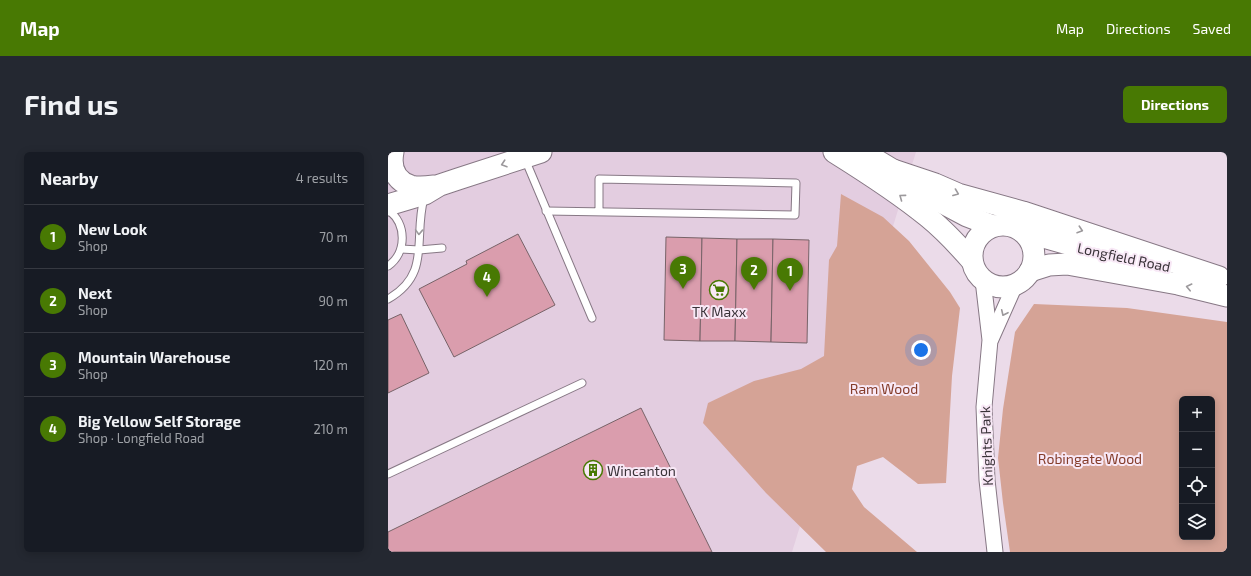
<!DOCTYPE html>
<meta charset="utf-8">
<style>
body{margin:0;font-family:"Exo 2",sans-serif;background:#242831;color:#f1f3f6}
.controls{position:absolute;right:12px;bottom:12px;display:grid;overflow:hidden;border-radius:6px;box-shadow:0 2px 10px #0003}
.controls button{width:36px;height:36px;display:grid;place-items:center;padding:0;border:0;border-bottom:1px solid #363941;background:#171b24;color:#f1f3f6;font:20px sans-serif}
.you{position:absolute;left:533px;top:198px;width:14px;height:14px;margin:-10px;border:3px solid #fff;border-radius:50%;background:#1a73e8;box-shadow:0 0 0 6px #1a73e833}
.badge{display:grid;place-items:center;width:26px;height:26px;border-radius:50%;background:#487903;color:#fff;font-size:13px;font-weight:700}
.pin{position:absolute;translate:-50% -33px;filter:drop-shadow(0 1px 2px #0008)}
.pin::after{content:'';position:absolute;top:21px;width:14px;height:12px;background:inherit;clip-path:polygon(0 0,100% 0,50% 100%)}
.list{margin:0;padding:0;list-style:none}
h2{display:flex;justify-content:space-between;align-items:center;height:52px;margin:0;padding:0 16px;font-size:17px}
h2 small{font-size:13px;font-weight:400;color:#9ea1a6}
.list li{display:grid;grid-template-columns:26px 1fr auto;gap:12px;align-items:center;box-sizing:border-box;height:64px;padding:0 16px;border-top:1px solid #363941}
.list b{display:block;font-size:15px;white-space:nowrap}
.list p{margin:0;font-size:13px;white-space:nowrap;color:#9ea1a6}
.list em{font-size:13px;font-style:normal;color:#9ea1a6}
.icon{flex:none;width:22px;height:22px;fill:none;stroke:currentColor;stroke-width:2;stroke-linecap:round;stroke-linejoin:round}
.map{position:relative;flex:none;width:839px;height:400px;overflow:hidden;border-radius:6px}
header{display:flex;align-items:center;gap:24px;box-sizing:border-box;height:56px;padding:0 20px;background:#487903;color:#fff}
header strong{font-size:19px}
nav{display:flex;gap:22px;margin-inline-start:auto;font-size:14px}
.intro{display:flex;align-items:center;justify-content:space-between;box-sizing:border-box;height:96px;padding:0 24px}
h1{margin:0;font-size:28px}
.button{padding:10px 18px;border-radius:6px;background:#487903;color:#fff;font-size:14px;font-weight:700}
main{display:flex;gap:24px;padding:0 24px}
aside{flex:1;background:#171b24;border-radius:6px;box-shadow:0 2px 10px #0003}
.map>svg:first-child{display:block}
</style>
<header>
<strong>Map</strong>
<nav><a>Map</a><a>Directions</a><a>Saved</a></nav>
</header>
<div class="intro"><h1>Find us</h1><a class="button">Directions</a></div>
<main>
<aside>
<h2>Nearby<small>4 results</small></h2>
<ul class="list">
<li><span class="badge">1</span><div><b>New Look</b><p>Shop</p></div><em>70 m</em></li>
<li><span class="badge">2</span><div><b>Next</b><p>Shop</p></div><em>90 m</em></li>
<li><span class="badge">3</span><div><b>Mountain Warehouse</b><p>Shop</p></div><em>120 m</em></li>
<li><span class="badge">4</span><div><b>Big Yellow Self Storage</b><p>Shop · Longfield Road</p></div><em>210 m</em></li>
</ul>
</aside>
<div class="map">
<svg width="839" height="400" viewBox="0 0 839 400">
<rect width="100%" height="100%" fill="#ebdbe9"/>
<polygon fill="#e3cde0" points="0,0 528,0 404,400 0,400"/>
<g fill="#d5a396" fill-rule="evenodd">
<polygon points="453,42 495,65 521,89 562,140 572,156 564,224 558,331 530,332 495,305 469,314 464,337 476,355 529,400 438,400 378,341 315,271 320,251 366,229 413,217 436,204 441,108 449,94"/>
<path d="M646,152L739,156L839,170V400H622L615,351L610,306L615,257L627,180ZM794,247H824V385H794Z"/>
</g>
<g fill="#da9dad" stroke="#776368">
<polygon points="130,82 167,153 66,205 31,137 79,112 78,109"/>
<polygon points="278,85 314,86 312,189 276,188"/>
<polygon points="314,86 349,87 347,189 312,189"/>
<polygon points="349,87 385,87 383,190 347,189"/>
<polygon points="385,87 421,88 419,191 383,190"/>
<polygon points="13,162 41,221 0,241 0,168"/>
<polygon points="253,256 324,400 0,400 0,380"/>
</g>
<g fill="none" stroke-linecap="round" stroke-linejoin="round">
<defs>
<g id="lane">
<polyline points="137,7 204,166"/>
<path d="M0,58C19,71 19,101 0,114"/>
<polyline points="158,59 407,63 408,31 211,27 211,59"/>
<polyline points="13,97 31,98 54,96"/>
<path d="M0,147C44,122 25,86 36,46"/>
<polyline points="0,322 194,231"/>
</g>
<g id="street">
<polyline points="595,128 602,188 596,255 599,328 607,400"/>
<polyline points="603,187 627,133"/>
</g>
<g id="secondary">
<path d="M5,0C2,15 7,29 23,34C30,36 38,35 46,34"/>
<path d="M446,0C478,20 511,41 540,65C556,78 570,93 584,109"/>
<polyline points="475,0 505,18 547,47 579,64 605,74"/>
<polyline points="505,18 547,32 570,42 635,60 831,125"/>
<polyline points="0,53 37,42 52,33 70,27 153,0"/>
<circle cx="615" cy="104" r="31"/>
<polyline points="634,79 701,98 746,108"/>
<polyline points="642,119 661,113 679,112 790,132 839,144"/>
</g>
</defs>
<use href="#lane" stroke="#877885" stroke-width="9"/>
<use href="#street" stroke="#877885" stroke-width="17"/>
<use href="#secondary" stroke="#877885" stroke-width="23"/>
<use href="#lane" stroke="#fff" stroke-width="7"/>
<use href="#street" stroke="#fff" stroke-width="15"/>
<use href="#secondary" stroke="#fff" stroke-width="21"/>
</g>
<defs><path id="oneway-chevron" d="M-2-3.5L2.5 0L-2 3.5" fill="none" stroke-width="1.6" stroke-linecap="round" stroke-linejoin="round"/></defs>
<g stroke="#9c999c">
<use href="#oneway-chevron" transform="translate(116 12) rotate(162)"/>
<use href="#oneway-chevron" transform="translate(568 41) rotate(21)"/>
<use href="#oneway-chevron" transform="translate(514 45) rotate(-144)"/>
<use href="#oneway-chevron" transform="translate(692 78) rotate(18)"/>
<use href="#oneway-chevron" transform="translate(31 80) rotate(92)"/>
<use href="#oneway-chevron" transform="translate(801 135) rotate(-167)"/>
<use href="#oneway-chevron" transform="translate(616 161) rotate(115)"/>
</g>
<defs>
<symbol id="supermarket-ring" viewBox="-11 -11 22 22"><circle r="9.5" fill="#f8e8f6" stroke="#487903" stroke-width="1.5"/><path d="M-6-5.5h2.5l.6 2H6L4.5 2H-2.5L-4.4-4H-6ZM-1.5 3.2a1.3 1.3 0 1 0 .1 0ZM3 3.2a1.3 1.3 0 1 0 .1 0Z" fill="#487903"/></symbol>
<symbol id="building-ring" viewBox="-11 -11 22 22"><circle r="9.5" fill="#f8e8f6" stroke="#487903" stroke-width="1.5"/><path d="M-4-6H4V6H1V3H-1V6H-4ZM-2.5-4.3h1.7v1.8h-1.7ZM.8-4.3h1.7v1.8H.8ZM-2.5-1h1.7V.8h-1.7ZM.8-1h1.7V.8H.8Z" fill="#487903"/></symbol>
</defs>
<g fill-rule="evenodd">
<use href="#supermarket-ring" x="320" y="127" width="22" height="22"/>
<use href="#building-ring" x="194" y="307" width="22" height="22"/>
</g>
<g text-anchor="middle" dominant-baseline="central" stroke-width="4" stroke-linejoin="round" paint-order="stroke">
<g font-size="14" fill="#3a3339" stroke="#f8e8f6">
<text transform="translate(736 105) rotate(12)">Longfield Road</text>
<text transform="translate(598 294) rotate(-92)">Knights Park</text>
</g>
<g font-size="14" fill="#3a3339" stroke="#f8e8f6">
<text x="331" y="159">TK Maxx</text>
<text x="219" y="318" text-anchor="start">Wincanton</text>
</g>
<g font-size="14" fill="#853d2b" stroke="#f8e8f6">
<text x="496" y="236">Ram Wood</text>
<text x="702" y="306">Robingate Wood</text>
</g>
</g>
</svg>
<div class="controls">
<button>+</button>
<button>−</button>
<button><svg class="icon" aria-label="locate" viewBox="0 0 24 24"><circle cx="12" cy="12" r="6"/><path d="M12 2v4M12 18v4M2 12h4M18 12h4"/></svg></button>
<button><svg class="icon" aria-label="layers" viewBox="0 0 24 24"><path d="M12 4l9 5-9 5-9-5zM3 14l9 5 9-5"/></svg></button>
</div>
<div class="you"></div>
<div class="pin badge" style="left:402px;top:139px">1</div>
<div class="pin badge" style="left:366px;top:138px">2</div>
<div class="pin badge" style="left:295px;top:137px">3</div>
<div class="pin badge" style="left:99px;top:145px">4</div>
</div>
</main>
